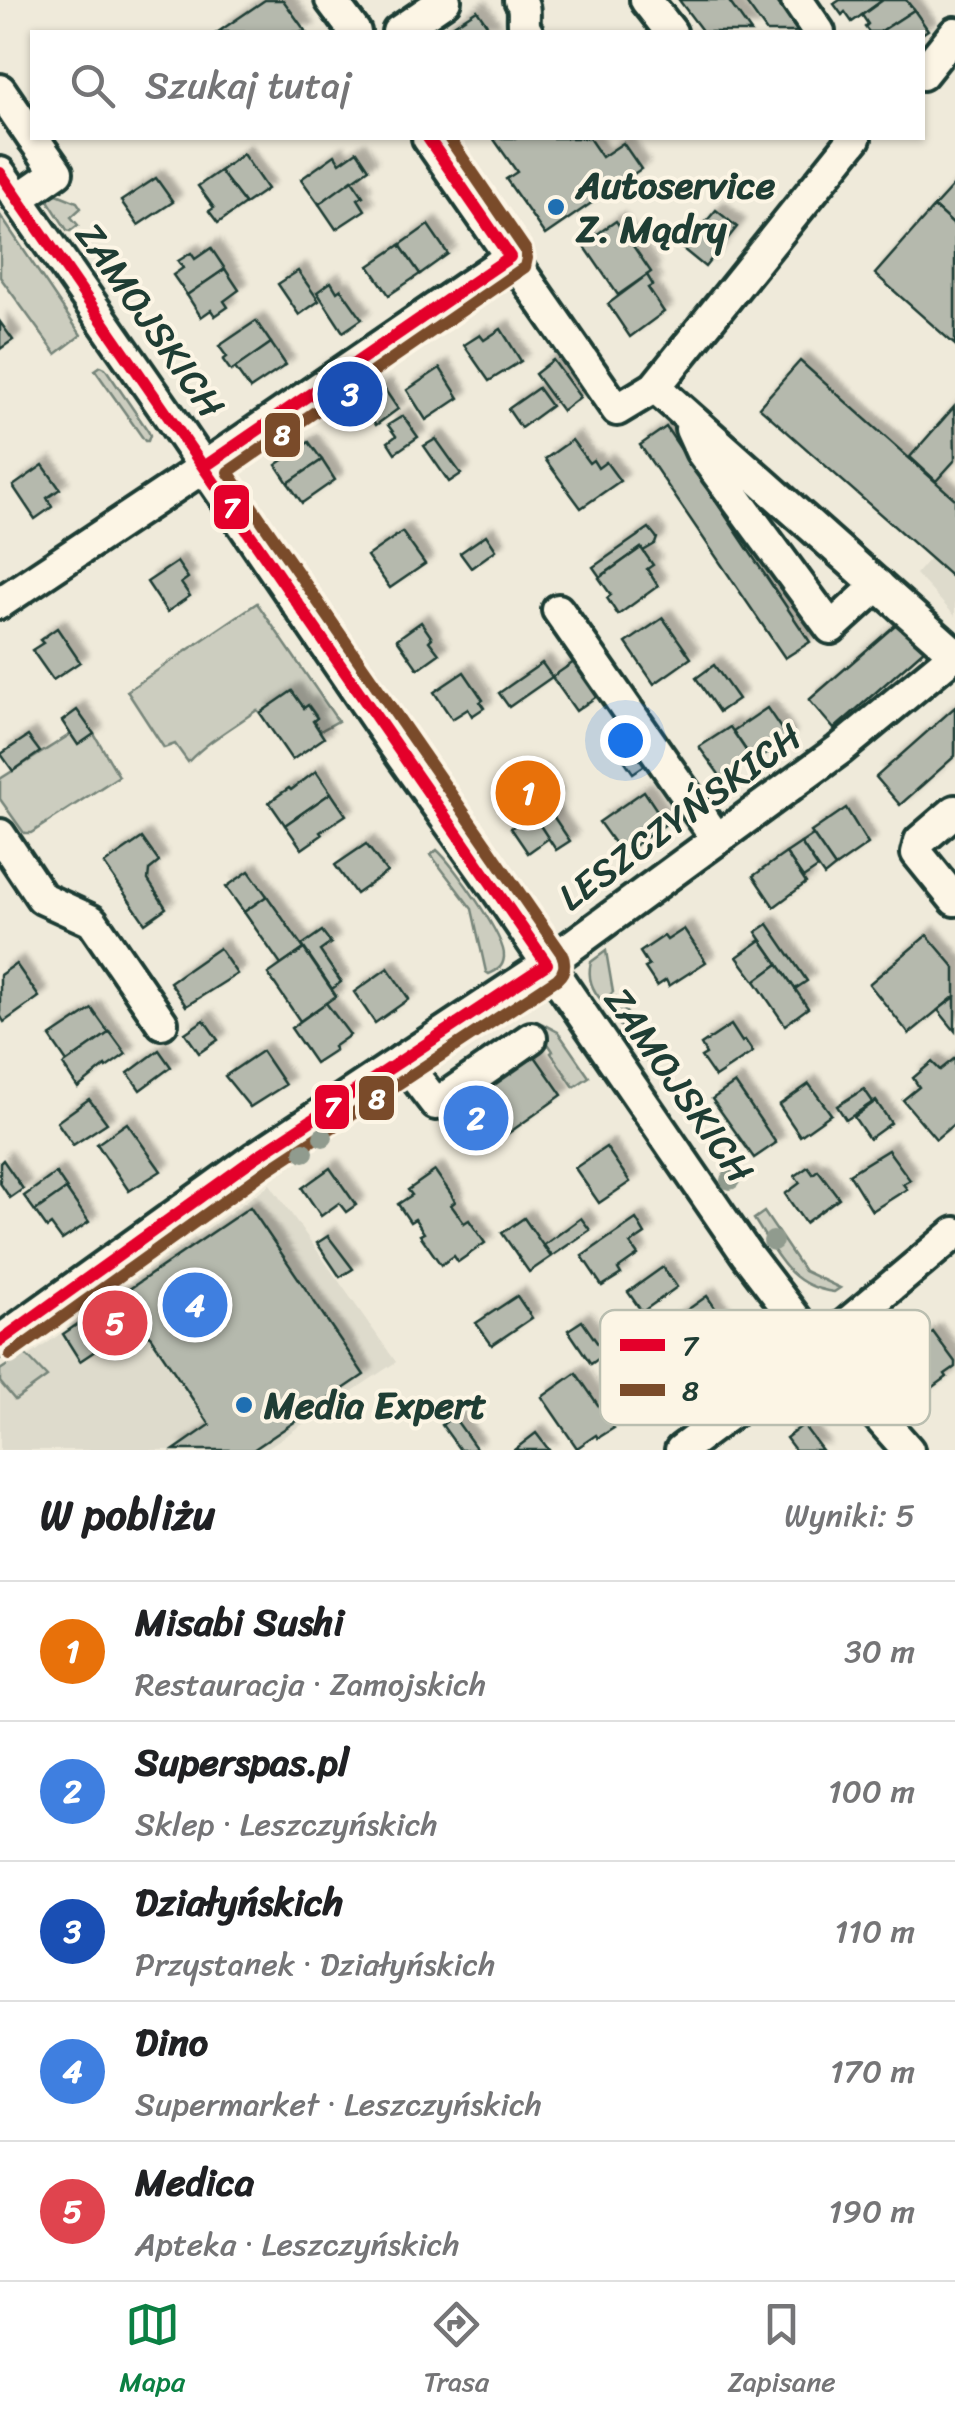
<!DOCTYPE html>
<html lang="pl">
<meta charset="utf-8">
<style>
body{margin:0;font-family:Sriracha,sans-serif;background:#f2f2f2;color:#202124}
.you{position:absolute;left:625px;top:740px;width:35px;height:35px;margin:-25px;border:8px solid #fff;border-radius:50%;background:#1a73e8;box-shadow:0 0 0 15px #1a73e833}
.badge{display:grid;place-items:center;width:65px;height:65px;border-radius:50%;background:#0b8043;color:#fff;font-size:32px;font-weight:700}
.pin{position:absolute;translate:-50% -50%;border:5px solid #fff;box-shadow:0 2px 10px #0006}
.list{margin:0;padding:0;list-style:none}
h2{display:flex;justify-content:space-between;align-items:center;height:130px;margin:0;padding:0 40px;font-size:42px}
h2 small{font-size:32px;font-weight:400;color:#757577}
.list li{display:grid;grid-template-columns:65px 1fr auto;gap:30px;align-items:center;box-sizing:border-box;height:140px;padding:0 40px;border-top:2px solid #e0e0e0}
.list b{display:block;font-size:38px;white-space:nowrap}
.list p{margin:0;font-size:32px;white-space:nowrap;color:#757577}
.list em{font-size:32px;font-style:normal;color:#757577}
.icon{flex:none;width:55px;height:55px;fill:none;stroke:currentColor;stroke-width:2;stroke-linecap:round;stroke-linejoin:round}
.map{position:relative;flex:none;width:955px;height:1450px;overflow:hidden}
.search{position:absolute;background:#fff;box-shadow:0 2px 8px #0004;left:30px;right:30px;top:30px;height:110px;display:flex;align-items:center;gap:25px;box-sizing:border-box;padding:0 35px;border-radius:0px;color:#757577;font-size:38px}
.sheet{height:830px;background:#fff}
nav{display:flex;justify-content:space-around;align-items:center;box-sizing:border-box;height:140px;border-top:2px solid #e0e0e0;background:#fff;font-size:28px;color:#757577}
nav a{display:grid;justify-items:center;gap:5px}
nav .on{color:#0b8043}
.map>svg:first-child{display:block}
</style>
<div class="map">
<svg width="955" height="1450" viewBox="0 0 955 1450">
<defs>
<filter id="shadow"><feDropShadow dx="8" dy="-8" stdDeviation="2.5" flood-color="#0004"/></filter>
</defs>
<rect width="100%" height="100%" fill="#efeada"/>
<filter id="ink" filterUnits="userSpaceOnUse"><feTurbulence type="fractalNoise" baseFrequency=".01" numOctaves="2"/><feDisplacementMap in="SourceGraphic" scale="20" xChannelSelector="R" yChannelSelector="G"/><feConvolveMatrix kernelMatrix="1 2 1 2 8 2 1 2 1" color-interpolation-filters="sRGB"/></filter>
<g filter="url(#ink)">
<g fill="#dedbcc">
<polygon points="955,529 955,616 916,574"/>
<polygon points="270,1184 396,1362 264,1450 0,1450 0,1377"/>
</g>
<g fill="#cccdbf" stroke="#76857a" stroke-width="2.5">
<polygon points="57,194 77,202 81,208 71,217 78,225 70,231 67,230 49,202 48,197"/>
<polygon points="0,215 81,335 56,354 0,277"/>
<polygon points="101,366 105,368 148,431 150,435 148,441 145,441 95,370"/>
<path d="M257,603L338,721L320,731L313,721L317,717L309,706L304,708L292,692L260,713L257,710C233,727 208,741 188,762L175,744L164,748L127,691Z"/>
<polygon points="71,734 78,744 94,734 119,776 31,833 24,833 0,799 0,779"/>
<path d="M437,850C453,864 506,938 504,957C503,967 498,970 489,974L486,972L472,909L431,855Z"/>
<path d="M606,951L613,992L603,1002C592,990 587,978 591,962Z"/>
<polygon points="616,997 654,1054 646,1061 605,1005"/>
<polygon points="543,1024 558,1032 589,1077 574,1087 551,1053 553,1051 549,1045 546,1047 537,1034"/>
<path d="M764,1212L804,1271L840,1288L834,1292C788,1286 777,1254 754,1219Z"/>
<polygon points="25,1354 47,1377 15,1400 0,1382 0,1370"/>
</g>
<g fill="#b5b9ad" stroke="#1f3d34" stroke-width="2.5" filter="url(#shadow)">
<polygon points="265,0 283,0 306,32 218,32"/>
<polygon points="679,0 728,0 751,32 703,32"/>
<polygon points="744,0 776,0 798,32 767,32"/>
<polygon points="840,0 883,0 852,22 845,12 842,15 834,4"/>
<polygon points="883,0 906,0 914,10 880,32 869,32 865,27 868,24 862,15"/>
<polygon points="477,10 492,32 443,32"/>
<polygon points="914,10 928,30 922,34 880,32"/>
<polygon points="493,138 589,138 602,157 623,143 641,169 545,235 506,179 517,172"/>
<polygon points="357,151 369,169 319,204 301,179 335,155 340,163"/>
<polygon points="243,154 267,189 245,204 220,171"/>
<polygon points="220,171 245,204 218,223 209,211 214,208 198,186"/>
<polygon points="156,178 173,202 138,225 121,201"/>
<polygon points="352,180 363,196 358,199 365,210 336,229 319,204"/>
<polygon points="955,184 955,226 934,207"/>
<polygon points="934,207 955,226 955,345 875,274"/>
<polygon points="716,210 737,227 705,267 683,249"/>
<polygon points="616,221 651,272 618,295 583,244"/>
<polygon points="428,225 448,254 420,274 400,245"/>
<polygon points="400,245 420,274 389,295 369,266"/>
<polygon points="211,248 225,269 187,295 173,275 183,268 178,261 191,253 195,259"/>
<polygon points="225,269 239,290 224,301 228,307 215,316 211,310 201,317 187,295"/>
<polygon points="298,271 319,301 299,315 278,284"/>
<polygon points="647,275 653,285 648,288 664,312 630,337 608,304"/>
<polygon points="331,282 337,292 341,289 362,319 343,332 317,292"/>
<polygon points="256,321 271,343 231,371 223,360 227,357 219,346"/>
<polygon points="0,322 13,340 0,349"/>
<polygon points="501,329 521,361 489,381 464,345 480,335 484,340"/>
<polygon points="271,343 286,365 250,389 235,368"/>
<polygon points="553,360 580,397 562,411 535,374"/>
<polygon points="800,361 955,499 955,580 759,407"/>
<polygon points="440,368 459,398 426,420 407,390"/>
<polygon points="383,387 398,409 376,425 366,411 376,403 372,395"/>
<polygon points="538,388 551,406 521,428 508,409"/>
<polygon points="954,407 955,460 936,481 910,457"/>
<polygon points="403,416 418,437 395,453 388,442 396,436 388,425"/>
<polygon points="666,427 810,642 785,658 640,445"/>
<polygon points="436,439 461,474 449,482 424,446"/>
<polygon points="572,440 589,463 593,460 598,468 606,462 620,481 581,508 545,459"/>
<polygon points="309,442 322,460 288,483 276,465"/>
<polygon points="322,460 335,480 302,503 288,483"/>
<polygon points="43,465 60,489 47,498 52,507 35,519 13,486"/>
<polygon points="649,528 657,538 655,544 643,551 641,548 600,577 593,567"/>
<polygon points="402,532 425,564 390,588 367,556"/>
<polygon points="486,535 496,550 471,568 460,553"/>
<polygon points="641,548 653,565 647,569 658,586 618,615 607,598 611,595 599,578"/>
<polygon points="177,562 188,578 181,583 190,596 167,612 147,582"/>
<polygon points="663,618 691,658 654,684 626,643"/>
<polygon points="901,620 925,649 834,729 809,700"/>
<polygon points="421,622 432,638 429,641 439,654 418,669 397,639"/>
<polygon points="57,628 80,662 53,680 32,650 43,643 40,640"/>
<polygon points="574,662 597,696 576,711 552,677"/>
<polygon points="542,663 552,677 509,707 499,693"/>
<polygon points="714,665 738,699 719,712 696,678"/>
<polygon points="464,672 483,700 480,702 484,708 472,716 468,709 452,719 434,692"/>
<polygon points="292,691 304,708 308,705 317,718 313,721 324,738 292,760 260,713"/>
<polygon points="955,707 955,756 900,805 876,777"/>
<polygon points="767,708 788,739 754,762 733,731"/>
<polygon points="77,710 94,734 78,745 62,721"/>
<polygon points="730,727 751,758 721,777 699,747"/>
<polygon points="621,730 645,765 633,773 609,738"/>
<polygon points="28,736 40,752 13,771 1,754"/>
<polygon points="316,771 331,793 285,825 269,802 289,788 291,790"/>
<polygon points="538,774 554,798 532,813 549,838 528,853 511,828 521,821 504,797"/>
<polygon points="644,791 666,824 622,854 599,822"/>
<polygon points="331,793 346,815 320,832 322,835 302,849 285,825"/>
<polygon points="545,804 570,841 556,850 532,813"/>
<polygon points="846,808 868,844 835,867 811,832"/>
<polygon points="813,835 835,867 824,876 801,843"/>
<polygon points="142,838 159,862 149,870 148,880 166,908 145,923 104,864"/>
<polygon points="801,843 818,868 803,878 786,853"/>
<polygon points="366,844 387,872 356,894 335,865"/>
<polygon points="786,853 806,883 774,907 753,876"/>
<polygon points="249,871 267,896 244,912 226,887"/>
<polygon points="267,896 304,949 281,965 244,912"/>
<polygon points="768,924 807,981 795,989 756,932"/>
<polygon points="684,929 706,962 669,986 666,980 657,986 645,968 649,966 640,952 664,936 667,940"/>
<polygon points="322,931 331,943 320,951 341,982 332,989 302,945"/>
<polygon points="927,935 955,968 955,996 909,1034 869,984"/>
<polygon points="761,940 778,964 755,981 737,957"/>
<polygon points="219,948 237,974 186,1006 170,982"/>
<polygon points="304,949 336,996 300,1021 268,974"/>
<polygon points="16,964 39,997 4,1022 0,1015 0,975"/>
<polygon points="778,964 808,1008 785,1025 755,981"/>
<polygon points="388,968 409,999 375,1023 354,992"/>
<polygon points="955,997 955,1031 938,1010"/>
<polygon points="326,1003 350,1035 333,1047 335,1050 315,1063 291,1028"/>
<polygon points="92,1009 109,1033 67,1062 50,1037"/>
<polygon points="204,1020 218,1040 199,1053 185,1033"/>
<polygon points="731,1025 742,1042 745,1040 753,1052 715,1077 701,1057 706,1054 701,1045"/>
<polygon points="110,1032 126,1054 106,1068 105,1066 78,1088 63,1065"/>
<polygon points="159,1050 171,1067 140,1090 128,1073"/>
<polygon points="262,1051 285,1085 250,1107 225,1076"/>
<polygon points="532,1052 562,1095 478,1155 452,1116 488,1091 484,1085"/>
<polygon points="955,1058 955,1123 936,1139 903,1100 919,1087 913,1078 932,1062 940,1070"/>
<polygon points="735,1083 776,1143 754,1158 712,1099"/>
<polygon points="809,1084 831,1114 800,1136 779,1105"/>
<polygon points="864,1089 873,1102 846,1120 837,1106"/>
<polygon points="89,1099 107,1123 73,1145 57,1122"/>
<polygon points="876,1101 891,1123 869,1139 854,1117"/>
<polygon points="127,1123 161,1171 129,1191 97,1144"/>
<polygon points="606,1147 630,1182 599,1203 575,1168"/>
<polygon points="888,1150 910,1180 903,1184 907,1189 872,1211 849,1174"/>
<polygon points="3,1160 23,1189 10,1198 0,1183 0,1163"/>
<polygon points="808,1167 813,1174 818,1170 839,1198 805,1223 785,1194 800,1183 795,1176"/>
<polygon points="330,1168 356,1205 346,1212 339,1203 321,1216 302,1188"/>
<polygon points="435,1171 451,1194 455,1202 451,1205 464,1223 469,1220 485,1243 458,1262 454,1256 441,1265 420,1235 424,1233 415,1219 410,1222 398,1204 412,1195 408,1190"/>
<polygon points="56,1173 67,1189 35,1211 24,1196"/>
<polygon points="66,1189 89,1222 62,1240 51,1225 47,1228 35,1211"/>
<polygon points="250,1207 364,1375 253,1450 174,1450 210,1425 140,1321 80,1361 63,1334"/>
<polygon points="524,1218 551,1257 529,1272 502,1233"/>
<polygon points="581,1218 590,1230 552,1256 544,1245"/>
<polygon points="636,1219 645,1234 630,1244 638,1255 618,1269 621,1274 602,1286 582,1256"/>
<polygon points="328,1236 353,1269 340,1277 317,1243"/>
<polygon points="663,1267 677,1287 642,1312 628,1292"/>
<polygon points="517,1296 532,1318 492,1345 476,1323"/>
<polygon points="707,1296 730,1330 689,1359 666,1325"/>
<polygon points="582,1321 605,1354 591,1364 568,1330"/>
<polygon points="933,1332 955,1362 955,1367 945,1374 947,1377 924,1394 898,1358"/>
<polygon points="576,1373 614,1428 598,1438 596,1435 577,1448 542,1397"/>
<polygon points="453,1416 476,1448 472,1450 460,1450 442,1425"/>
<polygon points="803,1425 822,1450 795,1450 786,1438"/>
<polygon points="536,1433 549,1450 514,1450"/>
</g>
<g fill="none" stroke-linecap="round" stroke-linejoin="round">
<defs>
<g id="minor">
<polyline points="331,0 355,32"/>
<path d="M520,0C528,10 520,23 527,32"/>
<polyline points="646,0 671,32"/>
<polyline points="797,0 819,32"/>
<polyline points="398,32 445,0"/>
<polyline points="922,74 955,33"/>
<polyline points="0,90 32,137"/>
<polyline points="428,138 617,410 655,387 855,138"/>
<polyline points="0,173 165,410 394,745 497,890 747,1255 818,1348 908,1450"/>
<polyline points="18,199 57,172 33,138"/>
<polyline points="691,429 701,451 831,628 878,585"/>
<polyline points="0,603 204,467 510,257"/>
<polyline points="558,610 717,839"/>
<polyline points="955,811 920,841 917,853 955,900"/>
<polyline points="0,835 42,898 92,921 162,1023"/>
<polyline points="402,1060 436,1104 531,1038"/>
<polyline points="0,1341 256,1157 547,964 839,750 955,654 655,387"/>
<polyline points="681,1450 818,1348 955,1233"/>
</g>
</defs>
<use href="#minor" stroke="#1f3d34" stroke-width="38"/>
<use href="#minor" stroke="#fcf5e5" stroke-width="30"/>
<defs>
<g id="bus-1">
<polyline points="0,173 547,964 256,1157 0,1341"/>
<polyline points="204,467 510,257 428,138"/>
</g>
<path id="bus-2" d="M10,1355L266,1171L557,979C565,972 566,964 562,954L228,472L525,267L527,258L525,249L449,138"/>
</defs>
<use href="#bus-1" stroke="#fcf5e5" stroke-width="20"/>
<use href="#bus-2" stroke="#fcf5e5" stroke-width="20"/>
<use href="#bus-1" stroke="#e4002b" stroke-width="12"/>
<use href="#bus-2" stroke="#7a4b2a" stroke-width="12"/>
</g>
<g fill="#909b8e">
<circle cx="323" cy="1137" r="10"/>
<circle cx="304" cy="1152" r="10"/>
<circle cx="730" cy="1180" r="10"/>
<circle cx="773" cy="1241" r="10"/>
</g>
</g>
<g fill="#1f6fb2" stroke="#fcf5e5" stroke-width="4">
<circle cx="556" cy="207" r="10"/>
<circle cx="244" cy="1405" r="10"/>
</g>
<g text-anchor="middle" dominant-baseline="central" stroke-width="8" stroke-linejoin="round" paint-order="stroke">
<g font-size="38" font-weight="bold" fill="#1f3d34" stroke="#fcf5e5" text-anchor="start">
<text x="576" y="185">Autoservice<tspan x="576" dy="44">Z. Mądry</tspan></text>
<text x="264" y="1405">Media Expert</text>
</g>
<g font-size="38" fill="#1f3d34" stroke="#fcf5e5">
<text transform="translate(150 320) rotate(55)">ZAMOJSKICH</text>
<text transform="translate(680 817) rotate(-36)">LESZCZYŃSKICH</text>
<text transform="translate(679 1085) rotate(55)">ZAMOJSKICH</text>
</g>
</g>
<rect x="600" y="1310" width="330" height="115" rx="15" fill="#fcf5e5" stroke="#babeb0" stroke-width="2.5"/>
<rect x="620" y="1339" width="45" height="12" fill="#e4002b"/>
<rect x="620" y="1384" width="45" height="12" fill="#7a4b2a"/>
<g font-size="28" fill="#1f3d34">
<text x="682" y="1355">7</text>
<text x="682" y="1400">8</text>
</g>
<g stroke="#fcf5e5" stroke-width="4">
<rect x="263" y="411" width="39" height="48" rx="10" fill="#7a4b2a"/>
<rect x="212" y="483" width="39" height="48" rx="10" fill="#e4002b"/>
<rect x="357" y="1074" width="39" height="48" rx="10" fill="#7a4b2a"/>
<rect x="313" y="1083" width="38" height="48" rx="10" fill="#e4002b"/>
</g>
<g font-size="28" text-anchor="middle" font-weight="bold" fill="#fff">
<text x="282" y="444">8</text>
<text x="231" y="517">7</text>
<text x="377" y="1108">8</text>
<text x="332" y="1116">7</text>
</g>
</svg>
<div class="you"></div>
<div class="pin badge" style="left:528px;top:793px;background:#e8710a">1</div>
<div class="pin badge" style="left:476px;top:1118px;background:#3f7fe0">2</div>
<div class="pin badge" style="left:350px;top:394px;background:#1a4fb4">3</div>
<div class="pin badge" style="left:195px;top:1305px;background:#3f7fe0">4</div>
<div class="pin badge" style="left:115px;top:1323px;background:#e0444e">5</div>
<div class="search"><svg class="icon" aria-label="search" viewBox="0 0 24 24"><circle cx="10" cy="10" r="6"/><path d="M15 15l6 6"/></svg>Szukaj tutaj</div>
</div>
<section class="sheet">
<h2>W pobliżu<small>Wyniki: 5</small></h2>
<ul class="list">
<li><span class="badge" style="background:#e8710a">1</span><div><b>Misabi Sushi</b><p>Restauracja · Zamojskich</p></div><em>30 m</em></li>
<li><span class="badge" style="background:#3f7fe0">2</span><div><b>Superspas.pl</b><p>Sklep · Leszczyńskich</p></div><em>100 m</em></li>
<li><span class="badge" style="background:#1a4fb4">3</span><div><b>Działyńskich</b><p>Przystanek · Działyńskich</p></div><em>110 m</em></li>
<li><span class="badge" style="background:#3f7fe0">4</span><div><b>Dino</b><p>Supermarket · Leszczyńskich</p></div><em>170 m</em></li>
<li><span class="badge" style="background:#e0444e">5</span><div><b>Medica</b><p>Apteka · Leszczyńskich</p></div><em>190 m</em></li>
</ul>
</section>
<nav>
<a class="on"><svg class="icon" aria-label="map" viewBox="0 0 24 24"><path d="M3 6l6-2 6 2 6-2v14l-6 2-6-2-6 2zM9 4v14M15 6v14"/></svg>Mapa</a>
<a><svg class="icon" aria-label="directions" viewBox="0 0 24 24"><path d="M12 3l9 9-9 9-9-9zM9 14v-3h6M13 9l2 2-2 2"/></svg>Trasa</a>
<a><svg class="icon" aria-label="saved" viewBox="0 0 24 24"><path d="M7 4h10v16l-5-4-5 4z"/></svg>Zapisane</a>
</nav>
